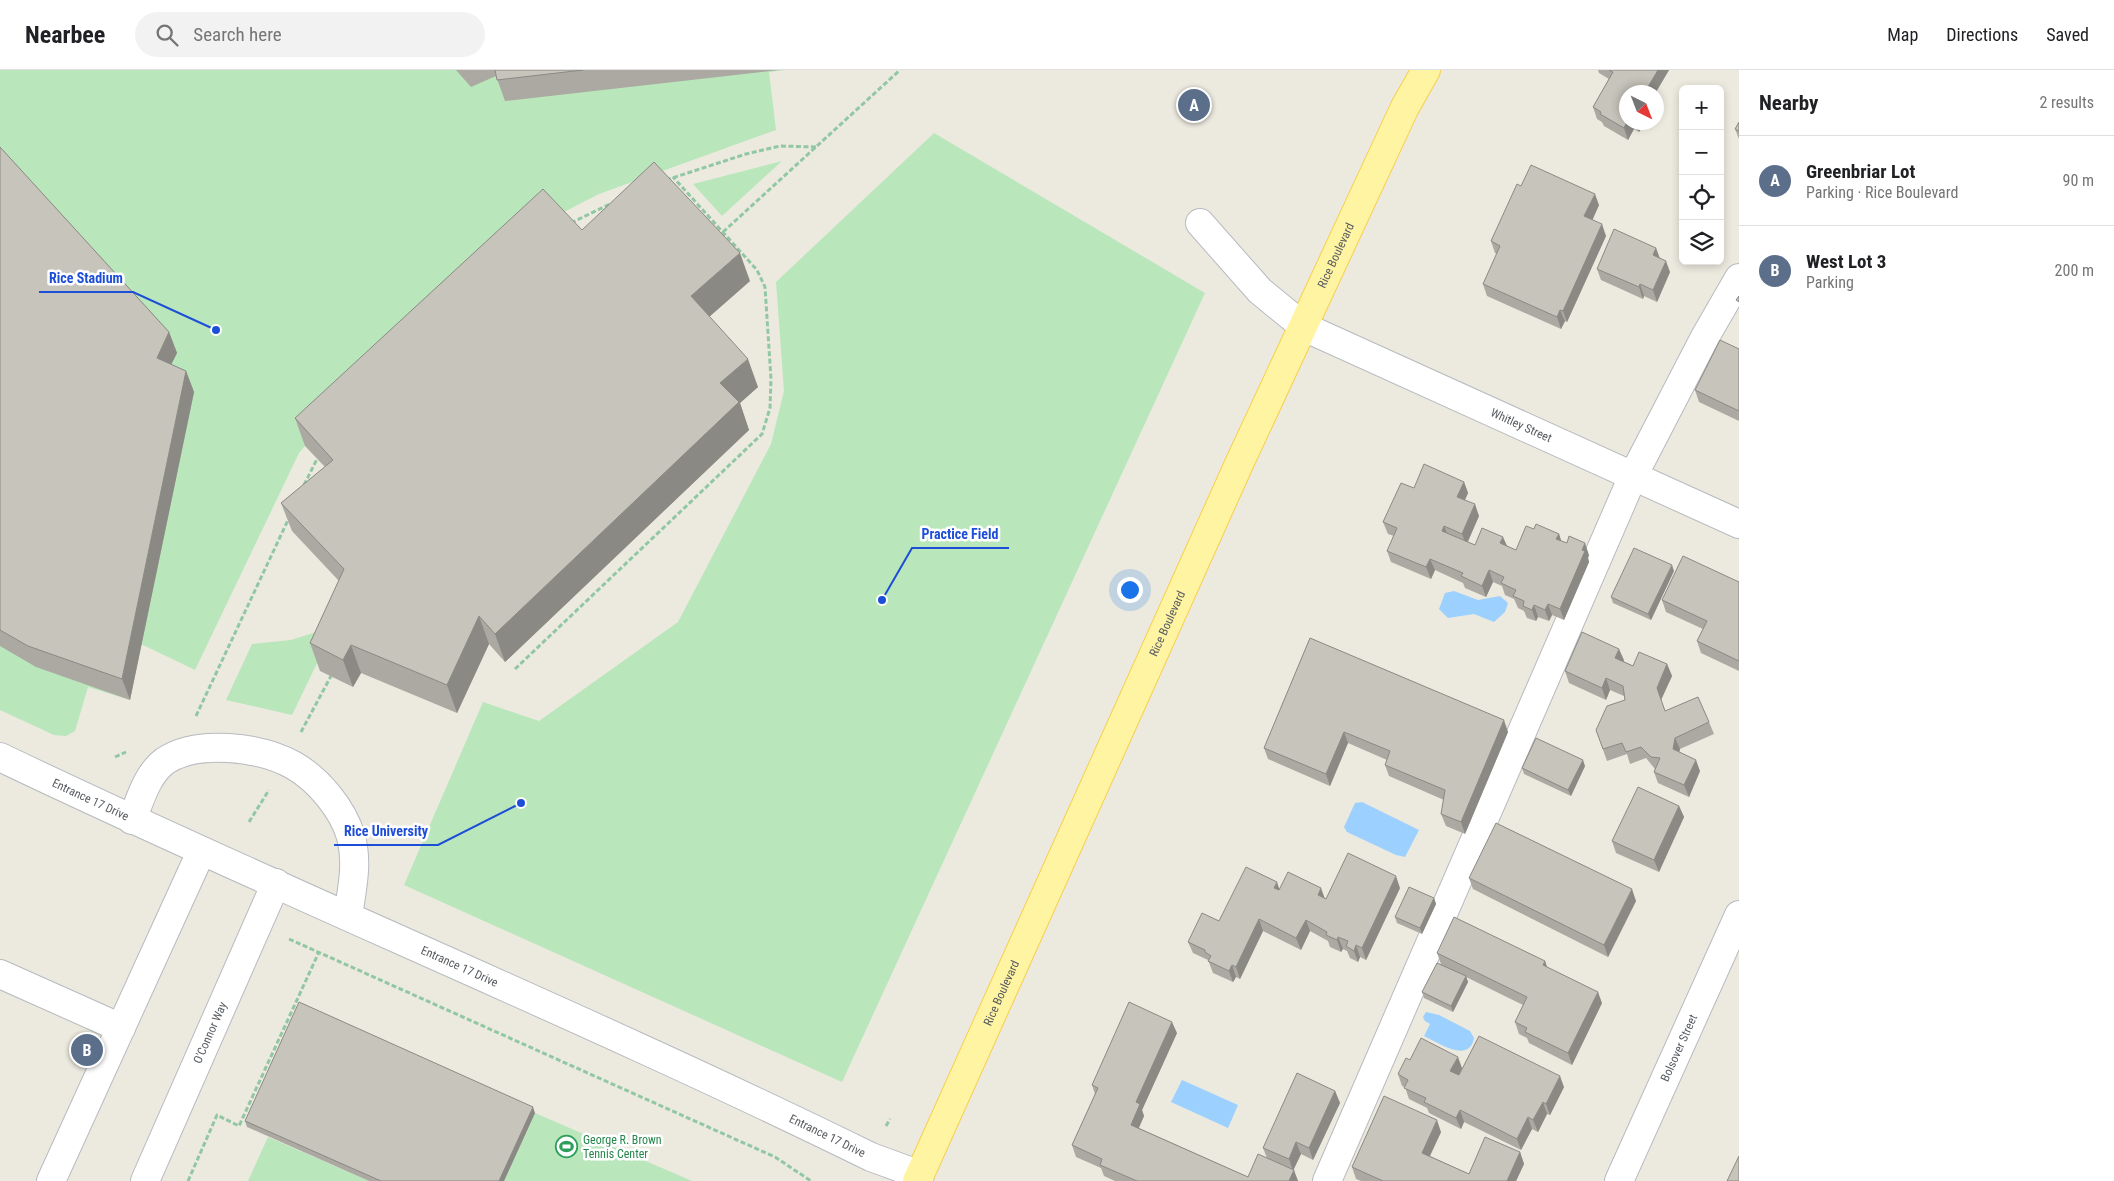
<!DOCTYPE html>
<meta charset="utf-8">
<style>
body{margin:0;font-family:"Roboto Condensed",sans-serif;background:#f2f2f2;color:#202124}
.controls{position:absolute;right:15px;top:15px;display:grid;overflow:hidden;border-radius:8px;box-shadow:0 2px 8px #0003}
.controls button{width:45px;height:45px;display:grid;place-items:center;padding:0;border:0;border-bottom:1px solid #e0e0e0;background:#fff;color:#202124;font:25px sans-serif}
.compass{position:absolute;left:1619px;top:15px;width:45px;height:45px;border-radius:50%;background:#fff;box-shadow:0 2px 8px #0003;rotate:138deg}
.you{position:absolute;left:1129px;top:519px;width:18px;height:18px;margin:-12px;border:4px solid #fff;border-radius:50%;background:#1a73e8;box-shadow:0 0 0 8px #1a73e833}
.badge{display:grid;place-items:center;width:32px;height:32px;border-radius:50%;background:#7c3aed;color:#fff;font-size:16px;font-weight:700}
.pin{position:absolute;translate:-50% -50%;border:2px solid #fff;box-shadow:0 1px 5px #0006}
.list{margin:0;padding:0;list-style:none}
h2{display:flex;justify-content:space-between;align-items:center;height:65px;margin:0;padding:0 20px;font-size:21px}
h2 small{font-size:16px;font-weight:400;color:#757577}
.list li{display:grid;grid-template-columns:32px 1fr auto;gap:15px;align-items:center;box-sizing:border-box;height:90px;padding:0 20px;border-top:1px solid #e0e0e0}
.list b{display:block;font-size:19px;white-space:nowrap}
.list p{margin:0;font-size:16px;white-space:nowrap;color:#757577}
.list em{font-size:16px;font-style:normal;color:#757577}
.icon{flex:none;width:28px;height:28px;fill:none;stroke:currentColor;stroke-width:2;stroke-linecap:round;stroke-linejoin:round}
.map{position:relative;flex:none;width:1739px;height:1111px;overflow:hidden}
header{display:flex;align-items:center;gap:30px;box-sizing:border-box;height:70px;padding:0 25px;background:#fff;border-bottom:1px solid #e0e0e0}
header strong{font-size:24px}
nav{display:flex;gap:28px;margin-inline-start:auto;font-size:18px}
.search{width:350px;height:45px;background:#f2f2f2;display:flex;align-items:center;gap:12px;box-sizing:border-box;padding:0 18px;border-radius:28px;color:#757577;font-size:19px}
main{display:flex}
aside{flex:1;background:#fff}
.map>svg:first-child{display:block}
</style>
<header>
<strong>Nearbee</strong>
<div class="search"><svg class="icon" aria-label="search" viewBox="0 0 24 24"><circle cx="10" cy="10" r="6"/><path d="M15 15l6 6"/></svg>Search here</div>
<nav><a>Map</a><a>Directions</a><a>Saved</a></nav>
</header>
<main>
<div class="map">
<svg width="1739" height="1111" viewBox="0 0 1739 1111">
<rect width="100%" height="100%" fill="#eceadf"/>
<g fill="#b9e6bb">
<polygon points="0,0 785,0 769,2 776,60 599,124 560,144 305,376 299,383 195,600 141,574 130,630 88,617 75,661 66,666 54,665 0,640"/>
<polygon points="934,63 1205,223 842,1012 404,815 483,632 539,651 678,552 771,374 784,321 776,212"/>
<polygon points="782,91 722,146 693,114"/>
<polygon points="335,556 292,645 226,630 252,574 291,570"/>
<polygon points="535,1043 692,1111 504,1111"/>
<polygon points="268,1067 369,1111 248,1111"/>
</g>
<g fill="#9cd0ff">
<polygon points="1454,521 1478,530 1500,526 1508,533 1505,542 1494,552 1474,544 1448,548 1439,539 1445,523"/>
<polygon points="1362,732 1419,760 1405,787 1396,785 1347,762 1344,757 1355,733"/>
<path d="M1426,942L1439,945L1470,961L1474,968C1469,994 1439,973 1424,966L1430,954L1425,951L1423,947Z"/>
<polygon points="1182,1010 1238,1035 1228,1058 1171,1032"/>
</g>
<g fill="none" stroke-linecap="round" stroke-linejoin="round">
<defs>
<g id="minor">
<path id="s1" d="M1200,153L1260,221L1304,257L1739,454"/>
<path id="s2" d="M0,687C288,825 584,946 871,1087L920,1105"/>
<path d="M132,750C140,730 147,704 165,691C197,669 260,677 293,695C318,709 343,739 351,767C358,794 352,818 348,846"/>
<polyline points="0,904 121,958"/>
<polyline points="51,1111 201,782"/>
<path id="s3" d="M145,1111L276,813"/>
<polyline points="1327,1111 1633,406 1705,267 1739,208"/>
<path id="s4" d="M1619,1111L1739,845"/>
</g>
<g id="major">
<path id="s5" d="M917,1111L1239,394L1405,37L1426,0"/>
</g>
</defs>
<use href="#minor" stroke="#b7babf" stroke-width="30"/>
<use href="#major" stroke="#f8cf4d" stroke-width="30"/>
<g stroke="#92c7a3" stroke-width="3" stroke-dasharray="5 2.5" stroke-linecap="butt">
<polyline points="666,110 746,84 780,76 816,77"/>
<polyline points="571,153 610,134"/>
<polyline points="723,162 900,0"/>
<polyline points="304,415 317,389"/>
<polyline points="515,599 762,364 770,338 771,309 765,217 757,200 673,107"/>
<polyline points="196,646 289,448"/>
<polyline points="301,662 331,606"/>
<polyline points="115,687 126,682"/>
<polyline points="249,752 269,720"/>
<polyline points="289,869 775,1087 811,1111"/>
<polyline points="886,1056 890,1049"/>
<polyline points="188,1111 217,1045 239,1056 319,882"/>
</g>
<use href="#minor" stroke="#fff" stroke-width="28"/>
<use href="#major" stroke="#fff4a1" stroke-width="28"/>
</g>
<g fill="#aba9a2">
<polygon points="456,0 779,0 505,31 496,6 471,17"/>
<polygon points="1598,0 1669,0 1656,22 1626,22 1626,52 1645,52 1639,62 1634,59 1628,70 1604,56 1602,52 1597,49 1593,37 1609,9 1599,3"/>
<polygon points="1735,59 1739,61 1739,69"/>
<polygon points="0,77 169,262 177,283 171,294 186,301 194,322 130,630 36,597 0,576"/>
<polygon points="1521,116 1599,135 1592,150 1606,166 1567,252 1565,251 1561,259 1487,226 1483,214 1497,184 1495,183 1491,171"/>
<polygon points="582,160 750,211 709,247 758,317 740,333 749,360 505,592 489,574 457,643 361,603 353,617 320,601 310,573 339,511 292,461 281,433 325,397 305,376 295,348"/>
<polygon points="1656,178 1660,188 1670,202 1657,232 1644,226 1643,229 1601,210 1597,199"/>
<polygon points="1739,279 1739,351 1699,332 1695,320"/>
<polygon points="1464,412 1468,423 1465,430 1479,446 1468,472 1475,475 1507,476 1516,480 1534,459 1559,464 1561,471 1589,485 1588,488 1589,492 1564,550 1552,545 1549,551 1538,547 1536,551 1527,548 1524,541 1518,538 1514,529 1505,525 1502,516 1493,512 1486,527 1465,518 1463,513 1435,500 1431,509 1391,492 1387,481 1394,466 1388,464 1383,452 1414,418"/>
<polygon points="1674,501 1651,550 1613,533 1611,527"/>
<polygon points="1739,512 1739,601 1701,583 1697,571 1703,559 1666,542 1662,530"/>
<polygon points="1310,568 1508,662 1465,764 1446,756 1441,744 1444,730 1389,706 1385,695 1387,690 1348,673 1330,716 1268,689 1264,678"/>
<polygon points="1624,590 1623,591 1633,596 1667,594 1672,606 1661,630 1665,641 1709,652 1714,664 1680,679 1679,682 1700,701 1689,727 1658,713 1654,702 1655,699 1646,688 1630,694 1627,684 1607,691 1596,660 1625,630 1624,626 1610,620 1606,630 1569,613 1565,601"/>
<polygon points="1585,696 1571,726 1524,704 1522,698"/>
<polygon points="1679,736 1684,747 1659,802 1616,783 1612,771"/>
<polygon points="1469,808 1636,831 1608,887 1473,819"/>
<polygon points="1400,818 1366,890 1360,887 1358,892 1350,888 1347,881 1343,879 1341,882 1330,877 1328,871 1310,861 1301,880 1263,861 1240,909 1236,907 1233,912 1213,903 1208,890 1193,883 1188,872 1219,851 1279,820 1325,829"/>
<polygon points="1434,828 1436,834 1422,864 1397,853 1395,847"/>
<polygon points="1437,883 1545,891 1547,897 1602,933 1572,995 1529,973 1527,968 1519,964 1515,952 1523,935 1466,907 1468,912 1453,942 1424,928 1422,922 1441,894"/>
<polygon points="1177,963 1142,1040 1144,1046 1139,1058 1248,1107 1267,1088 1263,1078 1335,1021 1340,1033 1313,1090 1301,1084 1293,1100 1298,1111 1115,1111 1104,1106 1101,1098 1076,1087 1072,1075 1095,1024 1092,1015"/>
<polygon points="1410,990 1462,998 1459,1005 1564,1017 1550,1045 1547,1044 1538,1062 1532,1059 1521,1080 1464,1052 1461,1059 1429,1043 1427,1038 1409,1029 1405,1017 1402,1016 1398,1004"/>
<polygon points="535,1043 504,1111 369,1111 247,1057 245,1051"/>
<polygon points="1441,1062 1430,1086 1469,1104 1520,1082 1524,1094 1516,1111 1361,1111 1356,1109 1352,1097"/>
</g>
<g fill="#8b8984">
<polygon points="1658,0 1669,0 1656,22 1645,22"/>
<polygon points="1627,52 1632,52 1634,59 1628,70 1624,58"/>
<polygon points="1636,52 1645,52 1639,62"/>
<polygon points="1595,124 1599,135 1589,158 1584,146"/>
<polygon points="1602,154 1606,166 1567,252 1563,241"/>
<polygon points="1656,178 1660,190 1653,185"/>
<polygon points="740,183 750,211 701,254 691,226"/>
<polygon points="1666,191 1670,202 1657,232 1653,220"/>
<polygon points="1640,214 1644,226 1643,229 1639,217"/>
<polygon points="1560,240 1565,251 1561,259 1557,247"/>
<polygon points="169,262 177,283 164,309 157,288"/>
<polygon points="748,289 758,317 740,333 749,360 505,592 495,564 720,313"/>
<polygon points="186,301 194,322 130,630 122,609"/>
<polygon points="1464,412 1468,423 1461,438 1457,427"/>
<polygon points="1475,434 1479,446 1466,475 1462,464"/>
<polygon points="1444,456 1449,468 1442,461"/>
<polygon points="1559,464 1563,476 1556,469"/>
<polygon points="1503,467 1508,478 1500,473"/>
<polygon points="1585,473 1589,485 1588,488 1589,492 1564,550 1560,539"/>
<polygon points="1430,489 1435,500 1431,509 1426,497"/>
<polygon points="1672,495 1674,501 1651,550 1648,544"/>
<polygon points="1489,500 1493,512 1486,527 1482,516"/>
<polygon points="1548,534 1552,545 1549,551 1545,540"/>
<polygon points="1534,535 1538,547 1536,551 1532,540"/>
<polygon points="479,546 489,574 457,643 447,615"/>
<polygon points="351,575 361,603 353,617 343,590"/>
<polygon points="1619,579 1624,590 1620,600 1615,588"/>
<polygon points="1667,594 1672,606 1661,630 1657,618"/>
<polygon points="1606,608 1610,620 1606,630 1602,618"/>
<polygon points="1504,650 1508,662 1465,764 1461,752"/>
<polygon points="1344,662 1348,673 1330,716 1326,704"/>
<polygon points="1675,668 1680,679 1677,691 1673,679"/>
<polygon points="1583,690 1585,696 1571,726 1568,720"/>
<polygon points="1696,690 1700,701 1689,727 1684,715"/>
<polygon points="1679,736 1684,747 1659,802 1654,790"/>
<polygon points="1396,806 1400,818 1366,890 1362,878"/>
<polygon points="1277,812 1281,824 1274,818"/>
<polygon points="1321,818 1325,829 1318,825"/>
<polygon points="1632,819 1636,831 1608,887 1604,875"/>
<polygon points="1434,828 1436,834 1422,864 1420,858"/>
<polygon points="1259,849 1263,861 1240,909 1236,897"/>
<polygon points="1306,850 1310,861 1301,880 1296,868"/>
<polygon points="1338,867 1343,879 1341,882 1337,870"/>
<polygon points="1356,875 1360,887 1358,892 1354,881"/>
<polygon points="1545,891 1549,903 1543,895"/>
<polygon points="1232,895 1236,907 1233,912 1229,901"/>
<polygon points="1466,906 1468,912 1453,942 1451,936"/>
<polygon points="1598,922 1602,933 1572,995 1568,983"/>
<polygon points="1172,952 1177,963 1142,1040 1144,1046 1135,1066 1131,1055 1136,1032"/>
<polygon points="1458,987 1462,998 1455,1013 1450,1001"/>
<polygon points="1560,1006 1564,1017 1550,1045 1546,1034"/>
<polygon points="1335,1021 1340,1033 1313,1090 1309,1078"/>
<polygon points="1543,1032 1547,1044 1538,1062 1533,1050"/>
<polygon points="533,1037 535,1043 504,1111 499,1111"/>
<polygon points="1460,1040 1464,1052 1461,1059 1456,1048"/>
<polygon points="1528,1047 1532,1059 1521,1080 1517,1069"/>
<polygon points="1437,1050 1441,1062 1426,1094 1422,1083"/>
<polygon points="1296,1072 1301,1084 1293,1101 1289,1089"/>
<polygon points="1520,1082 1524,1094 1516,1111 1507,1111"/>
<polygon points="1294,1100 1298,1111 1289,1111"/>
</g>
<g fill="#c7c4bc" stroke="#8b8984">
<polygon points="495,0 583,0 497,10"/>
<polygon points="1609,0 1658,0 1645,22 1626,22 1627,52 1624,58 1600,44 1601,42 1593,37 1613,2"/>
<polygon points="1739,52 1739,61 1735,59"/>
<polygon points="0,77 169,262 157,288 186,301 122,609 28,576 0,560"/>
<polygon points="654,92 740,183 691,226 748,289 720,313 739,332 495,564 479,546 447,615 351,575 343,590 310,573 344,499 281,433 333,390 295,348 543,119 582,160"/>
<polygon points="1531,95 1595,124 1584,146 1602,154 1563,241 1560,240 1557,247 1483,214 1500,176 1491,171 1517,114 1521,116"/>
<polygon points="1614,159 1656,178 1653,185 1666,191 1653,220 1640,214 1639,217 1597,199"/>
<polygon points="1739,226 1739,232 1736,230"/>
<polygon points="1720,270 1739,279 1739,341 1695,320"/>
<polygon points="1424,394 1464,412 1457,427 1475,434 1462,464 1444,456 1442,461 1475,475 1482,458 1503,467 1500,473 1516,480 1526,456 1534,459 1536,454 1559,464 1556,469 1567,473 1569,466 1585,473 1582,480 1585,481 1560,539 1548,534 1545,540 1534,535 1532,540 1523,536 1524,531 1513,526 1516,520 1501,513 1504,507 1489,500 1482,516 1461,506 1463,503 1430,489 1426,497 1387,481 1397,458 1383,452 1401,413 1414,418"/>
<polygon points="1634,478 1672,495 1648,544 1611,527"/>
<polygon points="1683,486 1739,512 1739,591 1697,571 1707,551 1662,530"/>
<polygon points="1582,562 1619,579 1615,588 1633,596 1639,582 1667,594 1657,618 1665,641 1698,627 1709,652 1675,668 1673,679 1696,690 1684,715 1654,702 1660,688 1651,687 1641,677 1626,682 1622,673 1603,679 1596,660 1607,636 1625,630 1623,616 1606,608 1602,618 1565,601"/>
<polygon points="1310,568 1504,650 1461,752 1441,744 1445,720 1385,695 1390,681 1344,662 1326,704 1264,678"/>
<polygon points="1536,668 1583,690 1568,720 1522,698"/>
<polygon points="1638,717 1679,736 1654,790 1612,771"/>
<polygon points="1496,753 1632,819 1604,875 1469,808"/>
<polygon points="1348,783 1396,806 1362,878 1356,875 1354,881 1346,876 1348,871 1338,867 1337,870 1326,865 1327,862 1306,850 1296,868 1259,849 1236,897 1232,895 1229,901 1208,891 1211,886 1205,882 1205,880 1188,872 1202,843 1219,851 1246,797 1277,812 1274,818 1279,820 1288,802 1321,818 1318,825 1326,829"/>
<polygon points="1409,817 1434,828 1420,858 1395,847"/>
<polygon points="1454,847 1545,891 1543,895 1598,922 1568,983 1525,962 1527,958 1515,952 1527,927 1437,883"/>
<polygon points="1437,893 1466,906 1451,936 1422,922"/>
<polygon points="299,932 533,1037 499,1111 381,1111 245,1051"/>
<polygon points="1129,932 1172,952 1136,1032 1140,1034 1131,1055 1248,1107 1258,1084 1294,1100 1289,1111 1137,1111 1100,1095 1102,1089 1072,1075 1098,1018 1092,1015"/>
<polygon points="1479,966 1560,1006 1546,1034 1543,1032 1533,1050 1528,1047 1517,1069 1460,1040 1456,1048 1424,1032 1426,1028 1404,1018 1408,1010 1398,1004 1406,988 1410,990 1421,968 1458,987 1450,1001 1459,1005"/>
<polygon points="1297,1003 1335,1021 1309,1078 1296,1072 1289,1089 1263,1078"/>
<polygon points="1384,1026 1437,1050 1422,1083 1469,1104 1485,1067 1520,1082 1507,1111 1383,1111 1352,1097"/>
<polygon points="1739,1086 1739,1111 1727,1111"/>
</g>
<defs>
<symbol id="stadium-ring" viewBox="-11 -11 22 22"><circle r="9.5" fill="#fff" stroke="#2e9e5b" stroke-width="1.5"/><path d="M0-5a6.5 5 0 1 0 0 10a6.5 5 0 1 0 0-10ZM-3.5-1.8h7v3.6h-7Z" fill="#2e9e5b"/></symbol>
</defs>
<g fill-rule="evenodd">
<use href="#stadium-ring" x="554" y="1064" width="25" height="25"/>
</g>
<g text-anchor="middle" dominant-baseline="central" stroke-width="5" stroke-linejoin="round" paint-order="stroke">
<g font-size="12" fill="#585c61" stroke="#fff">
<text stroke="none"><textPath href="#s5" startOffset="1016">Rice Boulevard</textPath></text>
<text stroke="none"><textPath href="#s1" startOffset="386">Whitley Street</textPath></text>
<text stroke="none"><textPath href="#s5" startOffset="611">Rice Boulevard</textPath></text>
<text stroke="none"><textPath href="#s2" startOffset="100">Entrance 17 Drive</textPath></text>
<text stroke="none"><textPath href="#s2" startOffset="505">Entrance 17 Drive</textPath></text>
<text stroke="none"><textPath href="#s5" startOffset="206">Rice Boulevard</textPath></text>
<text stroke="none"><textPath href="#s3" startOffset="162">O'Connor Way</textPath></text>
<text stroke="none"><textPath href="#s4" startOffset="146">Bolsover Street</textPath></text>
<text stroke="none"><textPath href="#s2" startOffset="910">Entrance 17 Drive</textPath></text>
</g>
<g font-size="12" fill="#27864d" stroke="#fff" text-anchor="start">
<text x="583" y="1070">George R. Brown<tspan x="583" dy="14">Tennis Center</tspan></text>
</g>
</g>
<path fill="none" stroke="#1d4ed8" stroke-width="2" d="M216 260L133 222H39M882 530L912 478H1009M521 733L438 775H334"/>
<g fill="#1d4ed8" stroke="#fff" stroke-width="2">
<circle cx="216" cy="260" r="5"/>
<circle cx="882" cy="530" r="5"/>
<circle cx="521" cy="733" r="5"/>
</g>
<g font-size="14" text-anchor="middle" font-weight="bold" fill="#1d4ed8" stroke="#fff" stroke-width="5" stroke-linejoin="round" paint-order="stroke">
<text x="86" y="213">Rice Stadium</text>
<text x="960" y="469">Practice Field</text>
<text x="386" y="766">Rice University</text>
</g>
</svg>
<div class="controls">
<button>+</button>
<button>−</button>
<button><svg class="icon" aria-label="locate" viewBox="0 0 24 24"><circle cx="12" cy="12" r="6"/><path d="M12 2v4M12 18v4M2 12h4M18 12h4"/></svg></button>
<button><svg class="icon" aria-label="layers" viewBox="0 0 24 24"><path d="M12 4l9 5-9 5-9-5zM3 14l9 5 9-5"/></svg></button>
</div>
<svg class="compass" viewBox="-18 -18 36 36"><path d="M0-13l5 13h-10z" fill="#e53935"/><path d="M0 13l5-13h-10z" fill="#757577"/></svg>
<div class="you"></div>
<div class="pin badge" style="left:1194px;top:35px;background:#5c6f8a">A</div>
<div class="pin badge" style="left:87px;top:980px;background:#5c6f8a">B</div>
</div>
<aside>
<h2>Nearby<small>2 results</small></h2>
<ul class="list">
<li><span class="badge" style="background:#5c6f8a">A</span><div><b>Greenbriar Lot</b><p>Parking · Rice Boulevard</p></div><em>90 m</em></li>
<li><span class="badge" style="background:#5c6f8a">B</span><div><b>West Lot 3</b><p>Parking</p></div><em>200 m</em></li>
</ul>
</aside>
</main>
